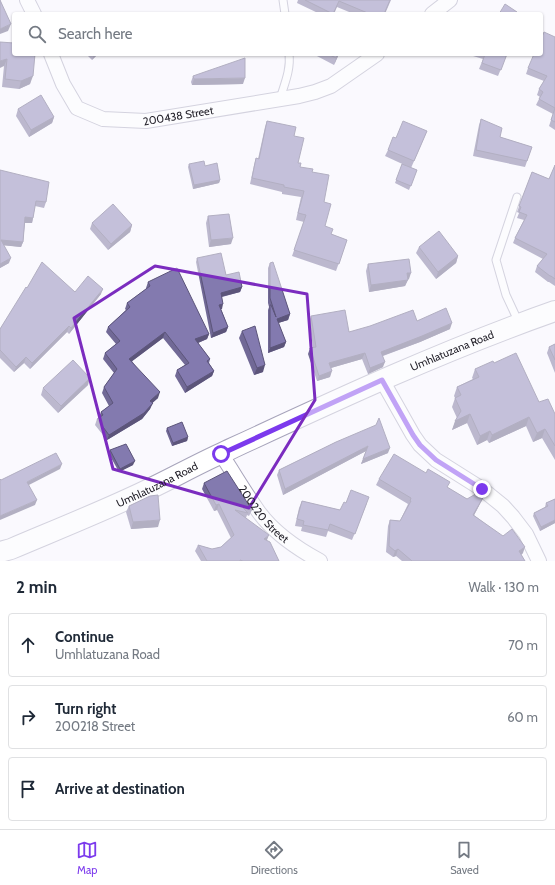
<!DOCTYPE html>
<meta charset="utf-8">
<style>
body{margin:0;font-family:Cabin,sans-serif;background:#f2f2f3;color:#1f2937}
.stop{position:absolute;width:12px;height:12px;margin:-9px;border:3px solid #7c3aed;border-radius:50%;background:#fff}
.stop.end{background:#7c3aed;border-color:#fff;box-shadow:0 1px 4px #0008}
.list{margin:0;padding:0;list-style:none}
h2{display:flex;justify-content:space-between;align-items:center;height:52px;margin:0;padding:0 16px;font-size:17px}
h2 small{font-size:13px;font-weight:400;color:#747a83}
.list li{display:grid;grid-template-columns:26px 1fr auto;gap:12px;align-items:center;box-sizing:border-box;height:64px;margin:0 8px 8px;padding:0 8px;border:1px solid #e0e1e3;border-radius:4px}
.list b{display:block;font-size:15px;white-space:nowrap}
.list p{margin:0;font-size:13px;white-space:nowrap;color:#747a83}
.list em{font-size:13px;font-style:normal;color:#747a83}
.icon{flex:none;width:22px;height:22px;fill:none;stroke:currentColor;stroke-width:2;stroke-linecap:round;stroke-linejoin:round}
.map{position:relative;flex:none;width:555px;height:561px;overflow:hidden}
.search{position:absolute;background:#fff;box-shadow:0 1px 3px #0004;left:12px;right:12px;top:12px;height:44px;display:flex;align-items:center;gap:10px;box-sizing:border-box;padding:0 14px;border-radius:4px;color:#747a83;font-size:15px}
.sheet{height:268px;background:#fff}
nav{display:flex;justify-content:space-around;align-items:center;box-sizing:border-box;height:56px;border-top:1px solid #e0e1e3;background:#fff;font-size:11px;color:#747a83}
nav a{display:grid;justify-items:center;gap:2px}
nav .on{color:#7c3aed}
.map>svg:first-child{display:block}
</style>
<div class="map">
<svg width="555" height="561" viewBox="0 0 555 561">
<rect width="100%" height="100%" fill="#faf9fe"/>
<g fill="none" stroke-linecap="round" stroke-linejoin="round">
<defs>
<g id="lane">
<polyline points="283,0 285,14"/>
<path d="M280,99C284,85 291,70 289,54"/>
<polyline points="517,197 496,260 506,295 519,323"/>
</g>
<g id="street">
<polyline points="27,0 34,14"/>
<polyline points="432,14 450,0"/>
<path id="s1" d="M51,54L63,84L77,108L103,119L146,121L299,96L315,92L331,86L377,54"/>
<polyline points="382,380 413,435 420,445 436,460 482,489 503,506 513,517 526,534 539,561"/>
<path id="s2" d="M221,454C233,472 244,491 256,508C271,531 296,548 320,561"/>
</g>
<g id="secondary">
<path id="s3" d="M0,552L11,549C51,532 91,516 130,498C162,484 191,467 222,453C332,402 441,351 555,311"/>
</g>
</defs>
<use href="#lane" stroke="#a7a4bb" stroke-width="9"/>
<use href="#street" stroke="#a7a4bb" stroke-width="16"/>
<use href="#secondary" stroke="#a7a4bb" stroke-width="22"/>
<use href="#lane" stroke="#fff" stroke-width="7"/>
<use href="#street" stroke="#fff" stroke-width="14"/>
<use href="#secondary" stroke="#fff" stroke-width="20"/>
</g>
<g fill="#716996">
<polygon points="298,0 391,0 385,14 354,14 337,7 334,14 320,14 297,3"/>
<polygon points="555,37 555,130 549,126 553,114 536,105 540,97 537,95 539,89 544,81 526,74 528,68"/>
<polygon points="0,42 42,54 35,56 30,84 19,89 2,87 4,66"/>
<polygon points="86,54 98,54 92,60"/>
<polygon points="316,54 339,54 334,65 315,55"/>
<polygon points="474,54 507,54 498,76 479,69 483,59 473,56"/>
<polygon points="193,76 243,84 192,85 191,82"/>
<polygon points="18,109 54,117 52,123 29,137 16,116"/>
<polygon points="481,119 500,137 532,147 525,167 473,156 479,125"/>
<polygon points="267,121 294,136 298,163 300,167 312,172 324,202 325,226 331,234 347,240 336,271 292,256 304,222 296,220 301,197 282,194 282,192 250,184 254,165 256,158 258,159 265,127"/>
<polygon points="427,131 411,168 385,156 388,150 396,138"/>
<polygon points="189,164 220,180 219,183 193,189 188,167"/>
<polygon points="402,164 417,170 409,190 395,183"/>
<polygon points="555,165 555,286 549,282 548,282 535,272 537,266 543,259 513,243 515,238 524,220 517,218 519,213 517,212 532,172 549,179"/>
<polygon points="0,170 46,202 44,208 35,206 33,218 32,223 25,223 23,242 21,247 4,245 9,263 0,268"/>
<polygon points="208,216 231,244 209,247 206,223"/>
<polygon points="92,223 132,225 130,232 108,250 90,229"/>
<polygon points="419,247 458,256 456,263 436,279 416,253"/>
<polygon points="197,258 226,275 242,287 240,292 222,297 222,309 221,309 228,327 226,332 211,338 196,262"/>
<polygon points="270,263 290,314 288,320 278,323 286,342 284,347 268,353 268,310 269,307 268,303 268,268"/>
<polygon points="368,264 409,279 408,279 405,286 369,292 366,271"/>
<polygon points="148,282 209,334 207,339 198,343 210,359 209,363 214,371 212,376 185,393 175,376 177,370 185,365 163,338 132,361 158,398 152,403 150,409 142,419 107,440 95,425 97,419 99,417 101,412 109,406 102,393 104,387 114,373 103,359 105,353 116,344 106,332 108,327 126,310 125,309 127,303 146,289 146,288"/>
<polygon points="27,288 101,294 69,334 67,332 30,369 24,363 14,372 0,358 0,329"/>
<polygon points="311,316 349,332 417,321 450,329 420,342 383,356 383,367 368,374 362,359 331,368 330,377 317,381 308,354 310,348 313,347 309,321"/>
<polygon points="242,331 263,372 254,375 239,338"/>
<polygon points="555,344 555,373 547,353 549,347"/>
<polygon points="494,363 539,402 555,414 555,460 542,438 533,442 526,426 489,443 487,440 477,445 467,423 452,430 457,418 452,407 455,398 454,396 457,387 473,379 472,378 475,369"/>
<polygon points="88,385 58,413 41,395 43,388"/>
<polygon points="167,428 188,437 187,441 172,446 166,431"/>
<polygon points="336,442 388,453 361,464 366,451 283,495 277,475 279,470"/>
<polygon points="110,450 133,465 119,472 109,454"/>
<polygon points="379,479 448,488 467,499 482,500 474,515 523,553 521,555 525,561 402,561 396,556 393,557 386,552 388,526 390,520 400,521 408,504 376,485"/>
<polygon points="204,483 252,510 249,516 247,515 246,518 267,540 267,541 279,561 201,561 195,551 198,545 212,549 221,547 231,538 217,510 214,511 202,489"/>
<polygon points="555,499 555,523 540,531 533,516 534,513 545,507 546,503"/>
<polygon points="302,501 340,510 346,503 367,503 352,540 328,531 326,537 301,531 302,527 295,526 299,508"/>
<polygon points="129,506 158,527 131,529 126,512"/>
</g>
<g fill="#5c557a">
<polygon points="11,24 8,31 0,34 0,29"/>
<polygon points="33,54 42,54 32,57"/>
<polygon points="94,54 98,54 92,60"/>
<polygon points="338,54 339,54 334,65 336,58"/>
<polygon points="7,59 4,66 0,68 0,61"/>
<polygon points="33,76 30,84 19,89 21,81"/>
<polygon points="245,78 243,84 192,85 194,79"/>
<polygon points="54,117 52,123 29,137 31,130"/>
<polygon points="220,180 219,183 193,189 194,185"/>
<polygon points="25,217 33,218 32,223 23,223"/>
<polygon points="132,225 130,232 108,250 111,244"/>
<polygon points="233,238 231,244 209,247 211,240"/>
<polygon points="1,240 23,242 21,247 0,245"/>
<polygon points="458,256 456,263 436,279 438,272"/>
<polygon points="11,258 9,263 0,268 0,264"/>
<polygon points="407,273 411,273 409,279 404,280"/>
<polygon points="408,280 405,286 369,292 371,285"/>
<polygon points="242,287 240,292 220,297 221,293"/>
<polygon points="103,289 101,294 69,334 71,328"/>
<polygon points="223,304 222,309 218,309 219,305"/>
<polygon points="290,314 288,320 275,324 277,319"/>
<polygon points="452,323 450,329 420,342 379,357 381,352"/>
<polygon points="69,326 67,332 30,369 32,363"/>
<polygon points="228,327 226,332 211,338 213,333"/>
<polygon points="165,332 163,338 127,365 129,359"/>
<polygon points="209,334 207,339 193,345 195,339"/>
<polygon points="286,342 284,347 268,353 270,348"/>
<polygon points="365,353 362,359 327,369 329,363"/>
<polygon points="26,357 24,363 14,372 16,367"/>
<polygon points="385,362 383,367 368,374 370,368"/>
<polygon points="265,365 263,372 254,375 257,368"/>
<polygon points="214,371 212,376 185,393 187,387"/>
<polygon points="332,371 330,377 317,381 319,376"/>
<polygon points="90,378 88,385 58,413 61,406"/>
<polygon points="160,392 158,398 148,407 150,401"/>
<polygon points="153,403 150,409 142,419 107,440 109,435"/>
<polygon points="470,414 467,423 452,430 455,421"/>
<polygon points="529,417 526,426 489,443 492,435"/>
<polygon points="545,429 542,438 533,442 537,433"/>
<polygon points="490,431 487,440 477,445 480,436"/>
<polygon points="188,437 187,441 172,446 173,443"/>
<polygon points="368,446 366,451 283,495 285,489"/>
<polygon points="390,448 388,453 361,464 363,459"/>
<polygon points="135,461 133,465 119,472 120,469"/>
<polygon points="62,464 60,469 25,487 27,482"/>
<polygon points="485,494 482,500 471,521 473,515"/>
<polygon points="37,500 35,505 0,520 0,516"/>
<polygon points="219,504 217,510 214,511 216,505"/>
<polygon points="160,520 158,527 131,529 133,522"/>
<polygon points="555,520 555,523 540,531 541,527"/>
<polygon points="269,535 267,540 262,545 264,539"/>
<polygon points="525,547 523,553 517,558 519,551"/>
<polygon points="398,549 396,556 393,557 395,551"/>
</g>
<g fill="#837aaf" stroke="#5c557a">
<polygon points="0,0 11,24 0,29"/>
<polygon points="305,0 390,0 384,14 370,14 339,1 333,14"/>
<polygon points="505,4 517,12 516,14 499,14"/>
<polygon points="544,32 555,37 555,108 539,99 543,92 539,89 547,76 528,68 534,54 541,54 541,39"/>
<polygon points="0,42 14,43 14,54 35,54 33,76 21,81 5,79 7,59 0,61"/>
<polygon points="328,54 338,54 336,58"/>
<polygon points="485,54 507,54 501,70 482,63"/>
<polygon points="245,58 245,78 194,79 193,76"/>
<polygon points="41,95 54,117 31,130 18,109"/>
<polygon points="555,108 555,122 551,120"/>
<polygon points="481,119 502,128 500,137 532,147 527,161 476,150"/>
<polygon points="267,121 296,127 294,136 304,138 298,163 301,163 300,167 313,169 312,172 329,175 324,202 331,204 325,226 333,229 331,234 347,240 339,264 294,250 306,215 298,213 304,191 284,187 284,185 252,178 256,158 259,159"/>
<polygon points="403,121 427,131 414,161 388,150 393,137 396,138"/>
<polygon points="204,161 205,166 217,163 220,180 194,185 189,164"/>
<polygon points="402,164 417,170 411,186 396,180"/>
<polygon points="555,165 555,279 551,276 550,276 537,266 547,254 515,238 527,215 519,212 521,207 519,206 532,172 549,179"/>
<polygon points="0,170 49,182 46,202 36,201 33,218 25,217 23,242 1,240 11,258 0,264"/>
<polygon points="113,204 132,225 111,244 92,223"/>
<polygon points="229,214 233,238 211,240 208,216"/>
<polygon points="439,231 458,256 438,272 419,247"/>
<polygon points="221,253 226,275 239,272 242,287 221,293 223,304 219,305 228,327 213,333 197,258"/>
<polygon points="409,259 411,273 407,273 408,280 371,285 368,264"/>
<polygon points="42,262 75,292 88,276 103,289 71,328 69,326 32,363 26,357 16,367 0,350 0,329 26,287 27,288"/>
<polygon points="273,262 290,314 277,319 286,342 270,348 270,305 271,305 276,317 270,298 270,263"/>
<polygon points="177,268 209,334 195,339 210,359 207,361 214,371 187,387 177,370 189,363 165,332 129,359 160,392 150,401 153,403 144,413 109,435 97,419 103,415 101,412 113,403 104,387 117,369 105,353 120,341 108,327 130,307 127,303 150,286 148,282"/>
<polygon points="446,308 452,323 422,336 381,352 385,362 370,368 365,353 329,363 332,371 319,376 310,348 316,347 311,316 345,310 349,332 370,326 413,310 417,321"/>
<polygon points="255,326 265,365 257,368 242,331"/>
<polygon points="555,344 555,360 549,347"/>
<polygon points="516,353 539,402 548,399 555,414 555,446 545,429 537,433 529,417 492,435 490,431 480,436 470,414 455,421 461,411 455,398 461,395 457,387 479,377 475,369 493,361 494,363"/>
<polygon points="73,360 90,378 61,406 43,388"/>
<polygon points="379,418 390,448 363,459 368,446 285,489 279,470 336,442 376,425"/>
<polygon points="182,422 188,437 173,443 167,428"/>
<polygon points="126,444 135,461 120,469 110,450"/>
<polygon points="56,453 62,464 27,482 37,500 0,516 0,479 1,480"/>
<polygon points="394,454 426,473 428,469 450,482 447,487 467,499 481,491 485,494 473,515 503,536 512,529 525,547 519,551 525,561 412,561 398,549 395,551 389,546 390,520 400,521 411,501 410,501 411,498 379,479"/>
<polygon points="227,471 252,510 243,508 248,513 235,510 269,535 264,539 270,542 279,561 243,561 240,560 240,561 207,561 198,545 212,549 221,547 234,535 219,504 216,505 204,483"/>
<polygon points="351,490 369,497 355,534 330,524 328,530 303,525 304,521 297,519 302,501 340,510 344,502 346,503"/>
<polygon points="158,495 160,520 133,522 129,506 150,496"/>
<polygon points="555,499 555,520 541,527 534,513 548,506 546,503"/>
</g>
<g fill="none" stroke-linecap="round" stroke-linejoin="round">
<polyline stroke="#7c3aed" stroke-width="5" points="221,454 382,380 413,435 420,445 436,460 482,489"/>
</g>
<path d="M0 0H555V561H0ZM155,266L307,294L315,400L249,508L113,469L74,318Z" fill="#faf9fe" fill-opacity=".55" fill-rule="evenodd"/>
<path fill="none" stroke="#7b2cbf" stroke-width="3" stroke-linejoin="round" d="M155,266L307,294L315,400L249,508L113,469L74,318Z"/>
<g text-anchor="middle" dominant-baseline="central" stroke-width="3" stroke-linejoin="round" paint-order="stroke">
<g font-size="11" fill="#211f28" stroke="#fff">
<text stroke="none"><textPath href="#s1" startOffset="164">200438 Street</textPath></text>
<text stroke="none"><textPath href="#s3" startOffset="495">Umhlatuzana Road</textPath></text>
<text stroke="none"><textPath href="#s3" startOffset="171">Umhlatuzana Road</textPath></text>
<text stroke="none"><textPath href="#s2" startOffset="74">200220 Street</textPath></text>
</g>
</g>
</svg>
<div class="stop" style="left:221px;top:454px"></div>
<div class="stop end" style="left:482px;top:489px"></div>
<div class="search"><svg class="icon" aria-label="search" viewBox="0 0 24 24"><circle cx="10" cy="10" r="6"/><path d="M15 15l6 6"/></svg>Search here</div>
</div>
<section class="sheet">
<h2>2 min<small>Walk · 130 m</small></h2>
<ul class="list">
<li><svg class="icon" aria-label="ahead" viewBox="0 0 24 24"><path d="M12 20V5M6 11l6-6 6 6"/></svg><div><b>Continue</b><p>Umhlatuzana Road</p></div><em>70 m</em></li>
<li><svg class="icon" aria-label="right" viewBox="0 0 24 24"><path d="M7 20v-9h11M14 6l5 5-5 5"/></svg><div><b>Turn right</b><p>200218 Street</p></div><em>60 m</em></li>
<li><svg class="icon" aria-label="arrive" viewBox="0 0 24 24"><path d="M6 21V4h12l-3 4 3 4H6"/></svg><div><b>Arrive at destination</b></div></li>
</ul>
</section>
<nav>
<a class="on"><svg class="icon" aria-label="map" viewBox="0 0 24 24"><path d="M3 6l6-2 6 2 6-2v14l-6 2-6-2-6 2zM9 4v14M15 6v14"/></svg>Map</a>
<a><svg class="icon" aria-label="directions" viewBox="0 0 24 24"><path d="M12 3l9 9-9 9-9-9zM9 14v-3h6M13 9l2 2-2 2"/></svg>Directions</a>
<a><svg class="icon" aria-label="saved" viewBox="0 0 24 24"><path d="M7 4h10v16l-5-4-5 4z"/></svg>Saved</a>
</nav>
